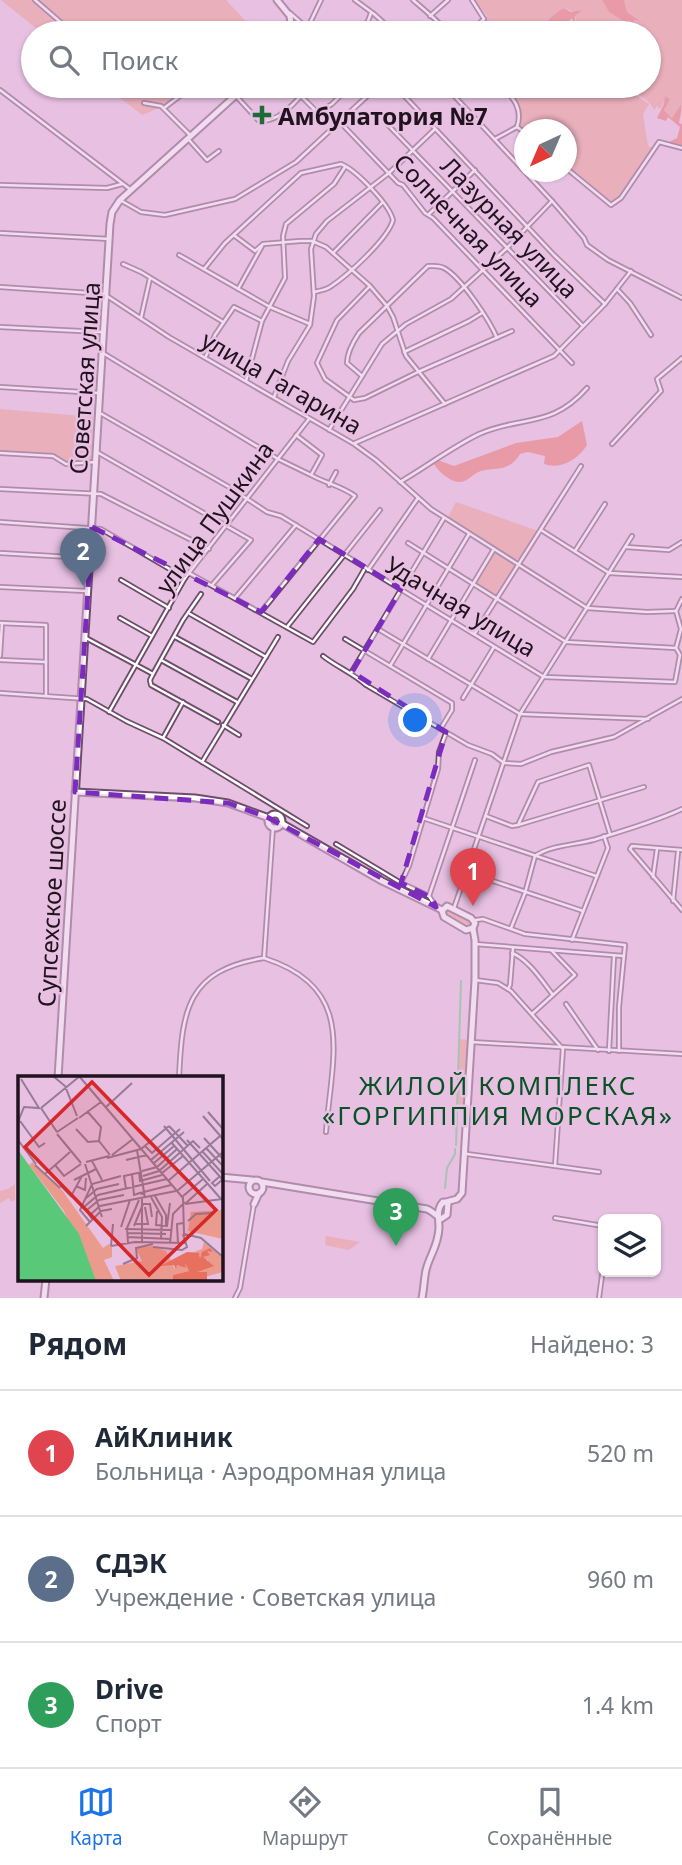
<!DOCTYPE html>
<html lang="ru">
<meta charset="utf-8">
<style>
body{margin:0;font-family:"Noto Sans",sans-serif;background:#f2f2f3;color:#1f2937}
.controls{position:absolute;right:21px;bottom:21px;display:grid;overflow:hidden;border-radius:10px;box-shadow:0 2px 5px #0004}
.controls button{width:63px;height:63px;display:grid;place-items:center;padding:0;border:0;border-bottom:2px solid #e0e1e3;background:#fff;color:#1f2937;font:35px sans-serif}
.compass{position:absolute;left:514px;top:119px;width:63px;height:63px;border-radius:50%;background:#fff;box-shadow:0 2px 5px #0004;rotate:224deg}
.you{position:absolute;left:416px;top:721px;width:24px;height:24px;margin:-18px;border:5px solid #fff;border-radius:50%;background:#1a73e8;box-shadow:0 0 0 10px #1a73e833}
.badge{display:grid;place-items:center;width:46px;height:46px;border-radius:50%;background:#1a73e8;color:#fff;font-size:23px;font-weight:700}
.pin{position:absolute;translate:-50% -58px;filter:drop-shadow(0 2px 4px #0008)}
.pin::after{content:'';position:absolute;top:37px;width:24px;height:21px;background:inherit;clip-path:polygon(0 0,100% 0,50% 100%)}
.list{margin:0;padding:0;list-style:none}
h2{display:flex;justify-content:space-between;align-items:center;height:91px;margin:0;padding:0 28px;font-size:30px}
h2 small{font-size:23px;font-weight:400;color:#747a83}
.list li{display:grid;grid-template-columns:46px 1fr auto;gap:21px;align-items:center;box-sizing:border-box;height:126px;padding:0 28px;border-top:2px solid #e0e1e3}
.list b{display:block;font-size:26px;white-space:nowrap}
.list p{margin:0;font-size:23px;white-space:nowrap;color:#747a83}
.list em{font-size:23px;font-style:normal;color:#747a83}
.icon{flex:none;width:38px;height:38px;fill:none;stroke:currentColor;stroke-width:2;stroke-linecap:round;stroke-linejoin:round}
.map{position:relative;flex:none;width:682px;height:1298px;overflow:hidden}
.search{position:absolute;background:#fff;box-shadow:0 2px 5px #0004;left:21px;right:21px;top:21px;height:77px;display:flex;align-items:center;gap:18px;box-sizing:border-box;padding:0 24px;border-radius:38px;color:#747a83;font-size:26px}
.sheet{height:469px;background:#fff}
nav{display:flex;justify-content:space-around;align-items:center;box-sizing:border-box;height:98px;border-top:2px solid #e0e1e3;background:#fff;font-size:19px;color:#747a83}
nav a{display:grid;justify-items:center;gap:4px}
nav .on{color:#1a73e8}
.map>svg:first-child{display:block}
</style>
<div class="map">
<svg width="682" height="1298" viewBox="0 0 682 1298">
<rect width="100%" height="100%" fill="#e7c0e2"/>
<g fill="#eb9b8d">
<polygon points="1,0 226,0 254,30 251,33 42,33"/>
<path d="M474,0H602L609,12L636,25L632,21L636,22L637,18L627,12L624,0H682V107L673,118L664,110L665,104L669,101L664,102L660,109L657,106L654,110C648,97 636,95 627,86H649V33H574L576,25L575,12L563,8L550,18L539,32L533,28L531,33H528L529,29L523,28L525,33L514,30L511,33H475L483,26L487,16Z"/>
<polygon points="105,86 190,86 169,104 142,115"/>
<path d="M501,86H623L649,104L643,114C644,119 647,144 649,147H655L619,200L612,203L567,168L566,130H524V133L518,127C521,108 513,100 501,86Z"/>
<polygon points="0,409 93,417 91,461 63,461 46,453 0,451"/>
<polygon points="456,502 538,531 522,557 515,560 448,517"/>
<polygon points="494,550 517,563 498,596 476,582"/>
<polygon points="448,908 471,920 472,925 466,927 444,914"/>
<polygon points="459,1039 469,1040 465,1105 456,1105"/>
<polygon points="15,1184 15,1200 11,1202 9,1198 0,1203 0,1191 8,1189"/>
<polygon points="326,1236 360,1242 349,1250 325,1245"/>
</g>
<g fill="#e8705e">
<polygon points="602,0 624,0 627,12 639,20 633,21 637,26 634,27 609,12"/>
<polygon points="563,8 571,12 582,10 575,16 574,33 570,33 573,21 572,18 566,24 566,33 531,33 533,28 540,32 550,18"/>
<path d="M665,96L670,99L664,110L672,118L681,105C682,112 680,116 679,123L682,124V145L667,143L677,138L680,127L668,117L666,121L657,118L664,104Z"/>
<path d="M582,421L587,445C578,459 562,470 544,464L545,456L528,452L520,454C509,472 498,467 481,471C474,473 468,481 461,482C451,483 438,471 434,464L438,460L454,466L516,443L558,437Z"/>
</g>
<g fill="none" stroke-linecap="round" stroke-linejoin="round">
<g stroke="#59c879" stroke-width="2">
<polyline points="458,1077 461,981"/>
<polyline points="456,1145 458,1079"/>
<polyline points="445,1188 447,1168 455,1154 455,1149"/>
</g>
<defs>
<g id="street">
<polyline points="35,0 73,33"/>
<polyline points="355,0 374,14 395,33"/>
<path d="M413,0C421,7 444,26 448,33"/>
<polyline points="290,13 306,27"/>
<polyline points="430,16 448,0"/>
<polyline points="301,33 310,23 321,0"/>
<polyline points="358,33 368,21 371,13"/>
<polyline points="469,33 484,19 472,0"/>
<polyline points="395,86 554,255 605,304"/>
<polyline points="445,86 552,201 584,238 587,245 608,260 682,298"/>
<path d="M502,86C514,99 523,109 517,127"/>
<polyline points="0,90 131,190"/>
<path d="M236,96L259,121C281,122 296,101 310,86"/>
<polyline points="301,96 318,113 332,104 350,86"/>
<polyline points="144,103 161,106 191,136"/>
<polyline points="164,108 193,86"/>
<polyline points="339,121 398,183 403,185 425,213 433,218 572,363"/>
<polyline points="388,125 583,326"/>
<polyline points="495,139 517,127 524,132"/>
<polyline points="189,140 207,160 219,151"/>
<polyline points="566,168 611,205 621,198 659,142 682,148"/>
<polyline points="0,185 107,188 122,184"/>
<polyline points="120,200 141,212 165,215 235,199 296,162 378,86"/>
<polyline points="429,214 475,170"/>
<polyline points="0,233 110,239"/>
<polyline points="235,236 255,251 263,244 300,241 312,241 326,247 370,286 387,306 393,317 406,356 445,404"/>
<polyline points="333,253 382,203"/>
<polyline points="179,255 270,307 310,324"/>
<polyline points="123,264 141,272 223,322"/>
<path d="M204,269L225,243L301,173L341,164C356,170 389,204 393,220C388,239 347,276 330,287C325,290 319,291 314,292"/>
<polyline points="370,286 337,320 317,363 325,379 354,400 365,398 418,372 512,331"/>
<polyline points="0,287 105,294"/>
<polyline points="238,289 262,246"/>
<polyline points="617,289 630,303 651,335"/>
<polyline points="107,296 169,337 354,444 376,460 431,509 587,608 647,612 676,611"/>
<polyline points="141,318 150,278"/>
<polyline points="0,327 101,332"/>
<polyline points="404,352 469,321 482,313"/>
<polyline points="103,353 278,459 311,475 322,455 296,435"/>
<polyline points="206,356 215,335 234,307 262,321"/>
<path d="M362,376L347,363C347,352 353,342 359,333L428,266C434,266 439,265 444,268C461,277 490,321 497,338"/>
<polyline points="246,381 262,321 285,278 283,236 286,224 334,184 345,167"/>
<polyline points="0,387 98,393"/>
<polyline points="274,397 288,361 310,325 314,296 311,249 316,234 327,221 389,173 435,129"/>
<polyline points="100,413 229,487 267,512 281,516 544,677 675,682 680,655 676,648 681,629 676,611 682,599"/>
<polyline points="329,430 382,344 406,324 451,299 506,249 552,201"/>
<polyline points="355,443 554,356 605,304 631,271"/>
<polyline points="612,444 661,391 657,379 682,358"/>
<polyline points="97,452 251,540 212,585"/>
<polyline points="0,453 53,456 66,464 96,462"/>
<path d="M400,482C426,467 452,447 479,434C522,415 551,429 587,388"/>
<polyline points="329,485 336,472"/>
<polyline points="0,489 101,494 209,549"/>
<polyline points="0,522 101,529 185,578"/>
<polyline points="541,530 609,573 682,577"/>
<polyline points="408,543 566,642 676,648"/>
<polyline points="626,547 669,550 682,542"/>
<polyline points="575,551 605,504"/>
<polyline points="0,553 88,558"/>
<polyline points="368,570 418,498"/>
<polyline points="189,573 313,642 353,589 364,570"/>
<polyline points="121,580 169,608"/>
<polyline points="0,587 87,591"/>
<polyline points="235,598 296,525"/>
<path d="M261,612L355,496C342,486 325,483 311,475"/>
<polyline points="190,614 266,657"/>
<polyline points="120,618 152,636"/>
<polyline points="0,623 46,625 46,695"/>
<polyline points="287,627 380,510"/>
<polyline points="378,629 520,714 648,719"/>
<polyline points="475,633 581,466"/>
<polyline points="175,637 252,679"/>
<polyline points="86,638 153,674 150,680 151,685 218,722"/>
<polyline points="345,639 452,703 452,710 441,728"/>
<polyline points="0,656 2,623"/>
<path d="M323,656C337,667 353,673 366,685L468,745L492,754L504,763L521,764L551,752L614,737L682,699"/>
<polyline points="428,659 494,549"/>
<polyline points="0,660 46,662"/>
<polyline points="161,660 237,702"/>
<polyline points="390,666 469,534"/>
<polyline points="351,673 444,518"/>
<polyline points="153,674 183,620 201,594"/>
<polyline points="0,693 87,699 126,721 163,738 307,826"/>
<polyline points="463,698 494,647"/>
<polyline points="109,712 185,578 309,419"/>
<polyline points="223,725 239,735"/>
<polyline points="163,738 183,702"/>
<polyline points="202,762 278,637"/>
<polyline points="486,816 512,826 518,825 644,787"/>
<polyline points="423,818 596,876"/>
<polyline points="518,825 538,782 589,765 610,834"/>
<polyline points="336,844 401,883 429,896 436,907"/>
<polyline points="682,850 632,846 630,849 682,910"/>
<path d="M535,856C551,845 575,845 593,840C623,831 654,822 682,809"/>
<polyline points="466,872 583,911"/>
<polyline points="653,877 657,849"/>
<polyline points="401,883 409,866 438,769 439,752 446,733"/>
<polyline points="429,896 475,760"/>
<polyline points="673,901 678,852"/>
<polyline points="454,908 520,714 632,536"/>
<polyline points="476,920 483,919 525,934 625,945 619,1007 619,1051"/>
<polyline points="511,928 525,893 535,856"/>
<polyline points="572,940 608,848 604,836"/>
<polyline points="475,944 624,956"/>
<path d="M512,953C529,960 542,981 553,995"/>
<path d="M264,958C357,988 332,1055 326,1132"/>
<polyline points="475,980 498,983 511,991 562,1048"/>
<polyline points="508,989 510,985 513,948"/>
<polyline points="566,1004 598,1050"/>
<polyline points="532,1014 575,975 552,951"/>
<polyline points="471,1042 682,1054"/>
<polyline points="609,1051 614,956"/>
<path d="M179,1078C182,1010 187,970 264,958L273,827"/>
<polyline points="467,1154 599,1172"/>
<polyline points="555,1166 563,1048"/>
<polyline points="555,1218 603,1226"/>
<polyline points="235,1298 240,1288 254,1204"/>
<polyline points="599,1298 603,1268"/>
</g>
<g id="secondary">
<polyline points="277,0 290,16 292,33"/>
<polyline points="75,792 195,798 228,803 269,818"/>
<circle cx="275" cy="821" r="7"/>
<polyline points="281,823 382,881 442,910"/>
<polygon points="447,906 471,918 475,923 473,928 466,930 444,917 442,911"/>
<polyline points="58,1078 110,224 112,212 120,200 246,86"/>
<polyline points="220,1177 252,1180"/>
<circle cx="256" cy="1187" r="7"/>
<path d="M262,1182L427,1209C432,1211 436,1215 441,1219L447,1215L448,1203L443,1202C436,1210 439,1218 439,1228C438,1247 430,1254 426,1270C424,1279 424,1289 422,1298"/>
<polyline points="446,1202 457,1199 462,1193 475,980 475,940 473,929"/>
<polyline points="254,1204 259,1193"/>
<polyline points="44,1298 46,1279"/>
</g>
</defs>
<use href="#street" stroke="#6e4d6a" stroke-width="6"/>
<use href="#secondary" stroke="#6e4d6a" stroke-width="9"/>
<use href="#street" stroke="#fff" stroke-width="2.5"/>
<use href="#secondary" stroke="#fff" stroke-width="5"/>
</g>
<path d="M0 0H682V1298H0ZM92,527L261,612L319,539L401,589L352,672L446,732L401,883L432,898L436,907L267,817L228,803L75,792Z" fill="#e7c0e2" fill-opacity=".55" fill-rule="evenodd"/>
<path fill="none" stroke="#7b2cbf" stroke-width="5" stroke-dasharray="14 9" stroke-linejoin="round" d="M92,527L261,612L319,539L401,589L352,672L446,732L401,883L432,898L436,907L267,817L228,803L75,792Z"/>
<path fill="#1f6a37" stroke="#e7c0e2" stroke-width="2.5" d="M258.5 104.5h7v7h7v7h-7v7h-7v-7h-7v-7h7z"/>
<g text-anchor="middle" dominant-baseline="central" stroke-width="5" stroke-linejoin="round" paint-order="stroke">
<g font-size="24" font-weight="bold" fill="#20121e" stroke="#e7c0e2" text-anchor="start">
<text x="278" y="115">Амбулатория №7</text>
</g>
<g font-size="24" fill="#20121e" stroke="#e7c0e2">
<text transform="translate(510 227) rotate(46)">Лазурная улица</text>
<text transform="translate(469 230) rotate(46)">Солнечная улица</text>
<text transform="translate(84 378) rotate(-86)">Советская улица</text>
<text transform="translate(282 382) rotate(30)">улица Гагарина</text>
<text transform="translate(214 517) rotate(-54)">улица Пушкина</text>
<text transform="translate(461 606) rotate(31)">Удачная улица</text>
<text transform="translate(51 903) rotate(-87)">Супсехское шоссе</text>
</g>
<g font-size="26" letter-spacing="2" fill="#095226" stroke="#e7c0e2">
<text x="498" y="1085">ЖИЛОЙ КОМПЛЕКС<tspan x="498" dy="30">«ГОРГИППИЯ МОРСКАЯ»</tspan></text>
</g>
</g>
<g transform="translate(18 1076)">
<rect width="205" height="205" fill="#e7c0e2"/>
<path d="M15,86L44,114L85,172L91,168L94,171V181L86,184L96,205H77L46,135L11,89ZM205,134V163L170,155L173,136ZM186,166L205,182V196L179,203L186,197L183,198L178,196L190,189V183L177,195L174,189L186,185L182,179L171,178L184,173ZM134,170L148,175L157,193L160,188L167,192V187L171,195L155,199V205H103L97,190L124,185L118,172Z" fill="#eb9b8d"/>
<path d="M192,172L195,176L189,175L192,179L185,181L196,190L179,196H189V205H155V199L171,195L167,187L168,192L159,189L158,193L156,189L142,190L169,176L181,177L182,182L184,176Z" fill="#e8705e"/>
<path d="M0,74L61,158L78,205H0Z" fill="#59c879"/>
<path fill="none" stroke="#977a94" stroke-width="2" d="M35,0L47,10L59,40M61,0L165,122L166,158L183,162L205,181M88,31L114,7M23,32L62,0M23,32L39,56M69,35L83,51L81,65L92,79M190,36L205,53M185,40L205,63M61,42L83,26M2,45L21,71L27,67M0,46L6,31L21,32L3,3M146,50L192,105M151,50L169,69M58,53L70,66L81,65M39,56L60,42M39,58L63,87M186,62L205,83M0,64L18,88M169,64L205,104M153,66L203,123M127,70L134,77L162,53M188,72L205,90M119,74L127,122M184,75L205,98M94,79L115,63M89,82L123,73L151,50M108,84L129,79M133,84L166,56M74,85L84,104M68,86L91,80M136,87L156,70M67,88L84,141M17,89L42,112M37,89L46,100L63,88M124,95L139,91L159,73M121,96L122,105L144,99M144,97L165,80M27,98L52,76M114,98L116,119L122,117M125,100L141,95L175,65L182,72M201,101L194,107L197,110L204,104M56,104L78,93M150,105L202,60M42,109L53,120L64,100M58,110L67,114L68,102M108,113L106,100L124,96M159,115L205,76M127,119L122,117L153,109M137,120L148,139V150M133,121L144,141L143,163M164,121L185,103M67,123L79,113L101,108M168,127L189,108M167,128L204,123M69,134L81,124L106,119M139,135L138,149L149,150L152,127M73,138L82,130L158,115M74,143L66,131L80,119L149,103M170,145L178,138L195,137M72,146L62,134L74,108L103,100M117,148H130L127,131M68,150L83,135L94,133M116,150L125,128H132L134,141M103,151L112,124M107,153L153,154M109,157L148,158M109,161L152,163M110,167L109,152L121,124M124,167V123M152,168L155,138L167,126M160,168L159,148L165,147M93,170L117,166L167,167M93,170L95,148M135,171L164,174L169,171L165,158M105,188L119,182L118,172L135,168"/>
<path fill="#d62828" fill-opacity="0.15" stroke="#d62828" stroke-width="3.5" d="M74,6L198,134L131,199L7,71Z"/>
<rect width="205" height="205" fill="none" stroke="#20121e" stroke-width="3.5"/>
</g>
</svg>
<div class="controls">
<button><svg class="icon" aria-label="layers" viewBox="0 0 24 24"><path d="M12 4l9 5-9 5-9-5zM3 14l9 5 9-5"/></svg></button>
</div>
<svg class="compass" viewBox="-18 -18 36 36"><path d="M0-13l5 13h-10z" fill="#e53935"/><path d="M0 13l5-13h-10z" fill="#747a83"/></svg>
<div class="you"></div>
<div class="pin badge" style="left:473px;top:906px;background:#e0444e">1</div>
<div class="pin badge" style="left:83px;top:586px;background:#5c6f8a">2</div>
<div class="pin badge" style="left:396px;top:1246px;background:#2e9e5b">3</div>
<div class="search"><svg class="icon" aria-label="search" viewBox="0 0 24 24"><circle cx="10" cy="10" r="6"/><path d="M15 15l6 6"/></svg>Поиск</div>
</div>
<section class="sheet">
<h2>Рядом<small>Найдено: 3</small></h2>
<ul class="list">
<li><span class="badge" style="background:#e0444e">1</span><div><b>АйКлиник</b><p>Больница · Аэродромная улица</p></div><em>520 m</em></li>
<li><span class="badge" style="background:#5c6f8a">2</span><div><b>СДЭК</b><p>Учреждение · Советская улица</p></div><em>960 m</em></li>
<li><span class="badge" style="background:#2e9e5b">3</span><div><b>Drive</b><p>Спорт</p></div><em>1.4 km</em></li>
</ul>
</section>
<nav>
<a class="on"><svg class="icon" aria-label="map" viewBox="0 0 24 24"><path d="M3 6l6-2 6 2 6-2v14l-6 2-6-2-6 2zM9 4v14M15 6v14"/></svg>Карта</a>
<a><svg class="icon" aria-label="directions" viewBox="0 0 24 24"><path d="M12 3l9 9-9 9-9-9zM9 14v-3h6M13 9l2 2-2 2"/></svg>Маршрут</a>
<a><svg class="icon" aria-label="saved" viewBox="0 0 24 24"><path d="M7 4h10v16l-5-4-5 4z"/></svg>Сохранённые</a>
</nav>
